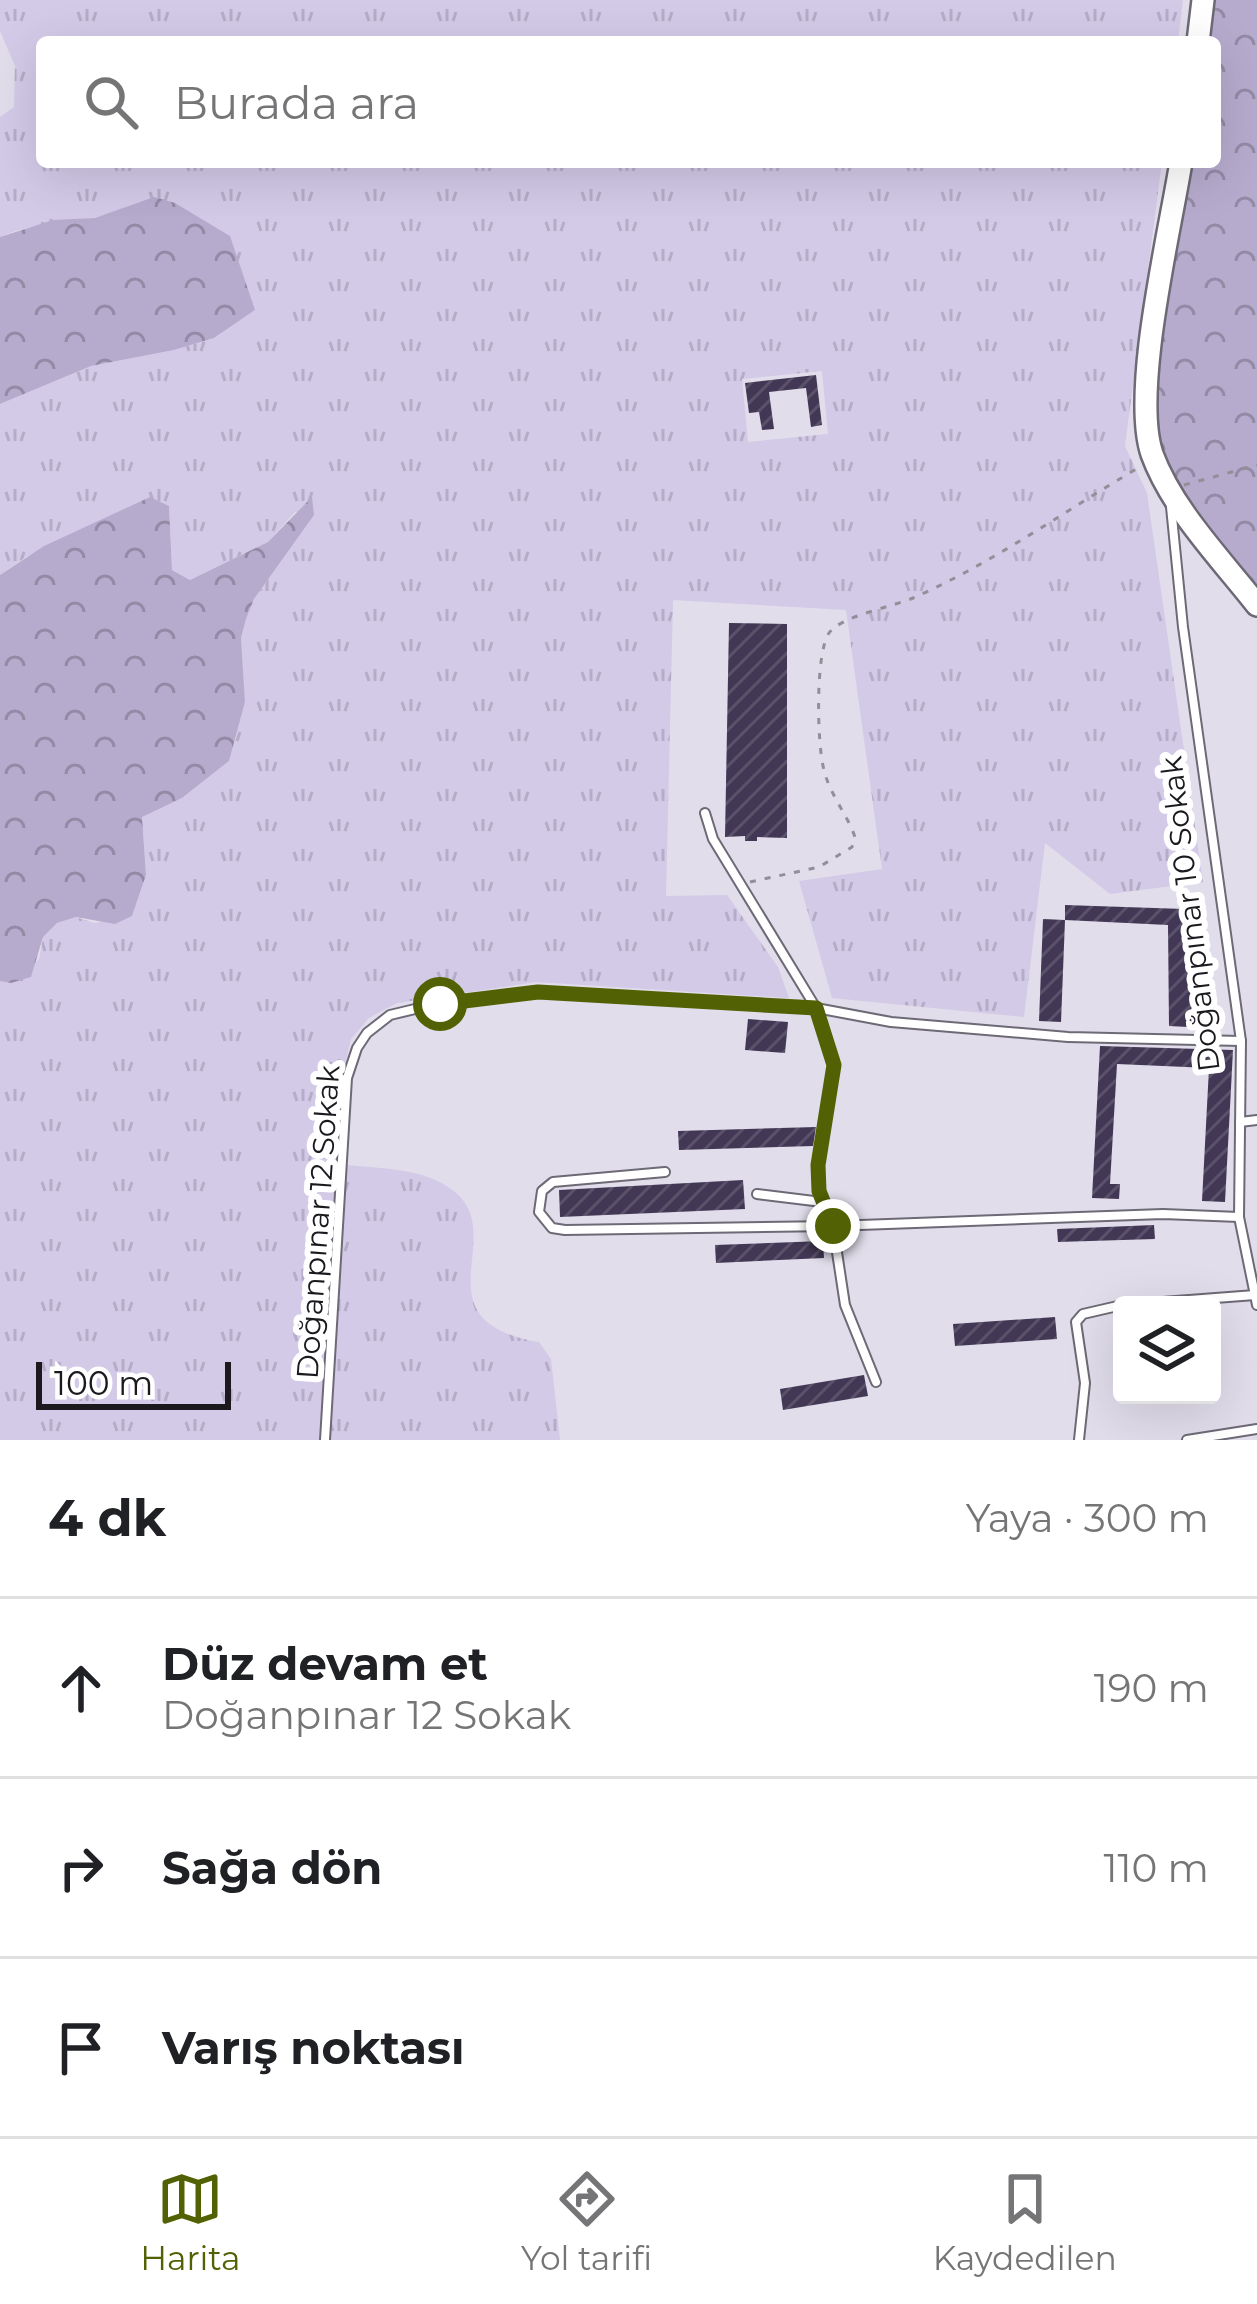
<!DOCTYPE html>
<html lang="tr">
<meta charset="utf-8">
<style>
body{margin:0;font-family:Montserrat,sans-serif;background:#f2f2f2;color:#202124}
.controls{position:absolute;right:36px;bottom:36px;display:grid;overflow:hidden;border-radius:12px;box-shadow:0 12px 48px #0002}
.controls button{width:108px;height:108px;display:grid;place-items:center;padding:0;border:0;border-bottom:3px solid #e0e0e0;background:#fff;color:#202124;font:60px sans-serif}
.scale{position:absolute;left:36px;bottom:30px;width:195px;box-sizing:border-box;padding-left:12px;border:6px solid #1b191e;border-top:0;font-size:33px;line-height:42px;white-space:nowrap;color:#1b191e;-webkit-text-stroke:9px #fff;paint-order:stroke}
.stop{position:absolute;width:36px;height:36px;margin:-27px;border:9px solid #526103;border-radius:50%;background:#fff}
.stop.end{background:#526103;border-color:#fff;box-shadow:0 3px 12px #0008}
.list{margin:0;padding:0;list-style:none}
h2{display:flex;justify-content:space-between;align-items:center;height:156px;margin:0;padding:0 48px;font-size:51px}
h2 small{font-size:39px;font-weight:400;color:#757577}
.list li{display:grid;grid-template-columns:78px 1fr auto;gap:36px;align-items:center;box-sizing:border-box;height:180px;padding:0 48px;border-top:3px solid #e0e0e0}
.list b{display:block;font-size:45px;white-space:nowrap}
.list p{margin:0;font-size:39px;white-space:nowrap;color:#757577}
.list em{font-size:39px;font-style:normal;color:#757577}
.icon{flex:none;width:66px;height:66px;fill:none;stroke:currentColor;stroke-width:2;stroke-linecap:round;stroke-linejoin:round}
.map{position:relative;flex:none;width:1257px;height:1440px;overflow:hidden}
.search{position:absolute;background:#fff;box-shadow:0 12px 48px #0002;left:36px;right:36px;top:36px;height:132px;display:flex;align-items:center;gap:30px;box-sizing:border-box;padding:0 42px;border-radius:12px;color:#757577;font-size:45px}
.sheet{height:696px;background:#fff}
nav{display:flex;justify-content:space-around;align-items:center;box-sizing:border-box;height:168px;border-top:3px solid #e0e0e0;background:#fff;font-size:33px;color:#757577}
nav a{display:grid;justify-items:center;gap:6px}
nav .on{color:#526103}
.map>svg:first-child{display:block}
</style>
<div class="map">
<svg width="1257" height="1440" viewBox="0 0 1257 1440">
<defs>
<pattern id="grass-tufts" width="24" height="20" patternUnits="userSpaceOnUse" patternTransform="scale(3)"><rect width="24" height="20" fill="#d3cae8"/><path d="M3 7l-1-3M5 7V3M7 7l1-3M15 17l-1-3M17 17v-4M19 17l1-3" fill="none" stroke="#b5adc7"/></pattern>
<pattern id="forest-crowns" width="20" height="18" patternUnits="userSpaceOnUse" patternTransform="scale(3)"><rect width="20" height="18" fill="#b6abcd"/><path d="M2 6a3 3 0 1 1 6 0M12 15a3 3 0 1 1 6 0" fill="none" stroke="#938aa6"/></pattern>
<pattern id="building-hatch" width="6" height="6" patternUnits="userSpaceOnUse" patternTransform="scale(3)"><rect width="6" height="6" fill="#423855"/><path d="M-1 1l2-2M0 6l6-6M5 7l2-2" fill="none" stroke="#5a526a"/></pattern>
</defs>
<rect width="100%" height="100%" fill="#e1ddeb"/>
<path fill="url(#grass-tufts)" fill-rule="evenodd" d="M0,0H1183L1178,42H42V162H1162L1125,446L1147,493L1203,882L1110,894L1045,843L1024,1017L832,998L799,881L882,869L846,610L673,600L666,896L727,895L778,967L789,998L536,982L397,1003L369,1018L351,1039L339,1089L338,1164C375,1169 424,1166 455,1192C509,1237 415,1321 539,1342L551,1359L560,1440H0V981L11,983L39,959L43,937L57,923L76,917L94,923L132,916L146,875L142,816L182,798L229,761L245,702L241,638L246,619L254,599L314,514L295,512L268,542L190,580L172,570L169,506L26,557L0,575V404L91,366L174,350L214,338L255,310L175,203C137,193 127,213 93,218C55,223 37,222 0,237V117L14,107L15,66L0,31ZM822,371L828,434L748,442L742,379Z"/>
<g fill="url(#forest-crowns)">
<polygon points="1210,0 1257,0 1257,590 1175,485 1157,448 1156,363 1188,162 1215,162 1215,42 1205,42"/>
<polygon points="154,197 175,203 230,236 255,310 214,338 174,350 91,366 0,404 0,237 53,220 95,218"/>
<polygon points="150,497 169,506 172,570 190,580 268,542 312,497 314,515 254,599 246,619 241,638 245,702 229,761 182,798 142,817 146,875 132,916 115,924 76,917 57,923 43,937 31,977 11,983 0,981 0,575 44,546"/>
</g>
<g fill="url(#building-hatch)">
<polygon points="816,375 822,425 811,427 806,388 769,392 774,429 762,430 759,412 749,413 745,383"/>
<polygon points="729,623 787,624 787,838 757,837 757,841 745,841 745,836 725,837"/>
<polygon points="1065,905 1184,909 1185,936 1206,936 1208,1028 1169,1026 1168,925 1065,920"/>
<polygon points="1043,919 1065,920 1061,1022 1039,1021"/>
<polygon points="748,1019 788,1022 785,1053 745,1050"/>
<polygon points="1100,1046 1233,1050 1225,1202 1202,1201 1209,1068 1117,1064 1110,1184 1120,1184 1119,1199 1092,1198"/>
<polygon points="816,1127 813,1146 679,1150 678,1131"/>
<polygon points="743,1180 745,1209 560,1217 559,1190"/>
<polygon points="1154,1225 1155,1239 1058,1242 1057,1229"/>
<polygon points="823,1241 824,1258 716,1263 715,1245"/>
<polygon points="1055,1317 1057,1339 955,1346 953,1324"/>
<polygon points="864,1375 868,1396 783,1410 780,1389"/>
</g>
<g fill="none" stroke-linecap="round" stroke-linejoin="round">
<defs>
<g id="lane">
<polyline points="1171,507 1183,627 1241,1041 1239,1217 1257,1305"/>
<polyline points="705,813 713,839 816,1008 834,1065 818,1165 819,1191 833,1226 845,1305 876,1382"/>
<polyline points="1240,1122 1257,1120"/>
<polyline points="665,1172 553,1182 542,1191 539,1212 552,1228 565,1230 833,1226 1163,1214 1239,1217"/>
<polyline points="757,1194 822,1202"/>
<polyline points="1123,1305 1255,1295"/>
<polyline points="325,1440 347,1078 357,1048 367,1033 390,1015 440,1003 538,992 816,1008 891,1022 1068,1037 1241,1041"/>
<polyline points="1079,1440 1085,1383 1076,1322 1083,1314 1122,1305"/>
<polyline points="1187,1440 1257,1429"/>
</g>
<g id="secondary">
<polyline points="1198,42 1203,0"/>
<path d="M1181,162C1170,231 1131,392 1152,454C1172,509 1221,559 1257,605"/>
</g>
</defs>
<use href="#lane" stroke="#6d6975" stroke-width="12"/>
<use href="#secondary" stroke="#6d6975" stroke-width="26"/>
<g stroke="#928f99" stroke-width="3" stroke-dasharray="6 9" stroke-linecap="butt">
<polyline points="1184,485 1257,465"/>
<path d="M750,882L819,867L852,847L855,837C847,814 830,795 824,770C817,745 815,654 829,633C841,616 892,607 913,598C993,563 1063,512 1138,468"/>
</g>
<use href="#lane" stroke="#fff" stroke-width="8"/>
<use href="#secondary" stroke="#fff" stroke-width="21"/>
</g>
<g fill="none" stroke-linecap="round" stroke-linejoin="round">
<polyline stroke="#526103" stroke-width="15" points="440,1004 538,992 816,1008 834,1065 818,1165 819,1191 833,1226"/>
</g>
<g text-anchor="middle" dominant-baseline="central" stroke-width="12" stroke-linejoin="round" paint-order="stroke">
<g font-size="30" fill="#1b191e" stroke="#fff">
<text transform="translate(1190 914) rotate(-97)">Doğanpınar 10 Sokak</text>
<text transform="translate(318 1222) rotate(-86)">Doğanpınar 12 Sokak</text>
</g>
</g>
</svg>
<div class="controls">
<button><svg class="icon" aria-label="layers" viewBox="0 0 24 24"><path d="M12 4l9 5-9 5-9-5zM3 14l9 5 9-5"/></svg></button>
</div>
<div class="scale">100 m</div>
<div class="stop" style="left:440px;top:1004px"></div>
<div class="stop end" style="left:833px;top:1226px"></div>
<div class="search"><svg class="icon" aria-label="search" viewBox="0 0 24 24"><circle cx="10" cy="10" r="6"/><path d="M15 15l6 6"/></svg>Burada ara</div>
</div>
<section class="sheet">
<h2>4 dk<small>Yaya · 300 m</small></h2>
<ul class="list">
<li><svg class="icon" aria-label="ahead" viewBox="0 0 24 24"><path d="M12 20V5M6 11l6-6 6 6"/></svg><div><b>Düz devam et</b><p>Doğanpınar 12 Sokak</p></div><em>190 m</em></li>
<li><svg class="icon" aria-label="right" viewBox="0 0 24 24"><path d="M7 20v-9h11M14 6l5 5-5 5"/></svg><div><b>Sağa dön</b></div><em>110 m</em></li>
<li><svg class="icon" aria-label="arrive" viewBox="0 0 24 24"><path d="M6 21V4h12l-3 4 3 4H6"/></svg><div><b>Varış noktası</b></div></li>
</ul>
</section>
<nav>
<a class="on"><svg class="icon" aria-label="map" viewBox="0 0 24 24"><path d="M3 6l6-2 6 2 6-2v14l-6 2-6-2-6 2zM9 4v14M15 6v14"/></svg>Harita</a>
<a><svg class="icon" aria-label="directions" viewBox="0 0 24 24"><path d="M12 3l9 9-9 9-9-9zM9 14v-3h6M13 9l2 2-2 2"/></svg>Yol tarifi</a>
<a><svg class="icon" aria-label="saved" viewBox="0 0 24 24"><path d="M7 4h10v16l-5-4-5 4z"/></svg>Kaydedilen</a>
</nav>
